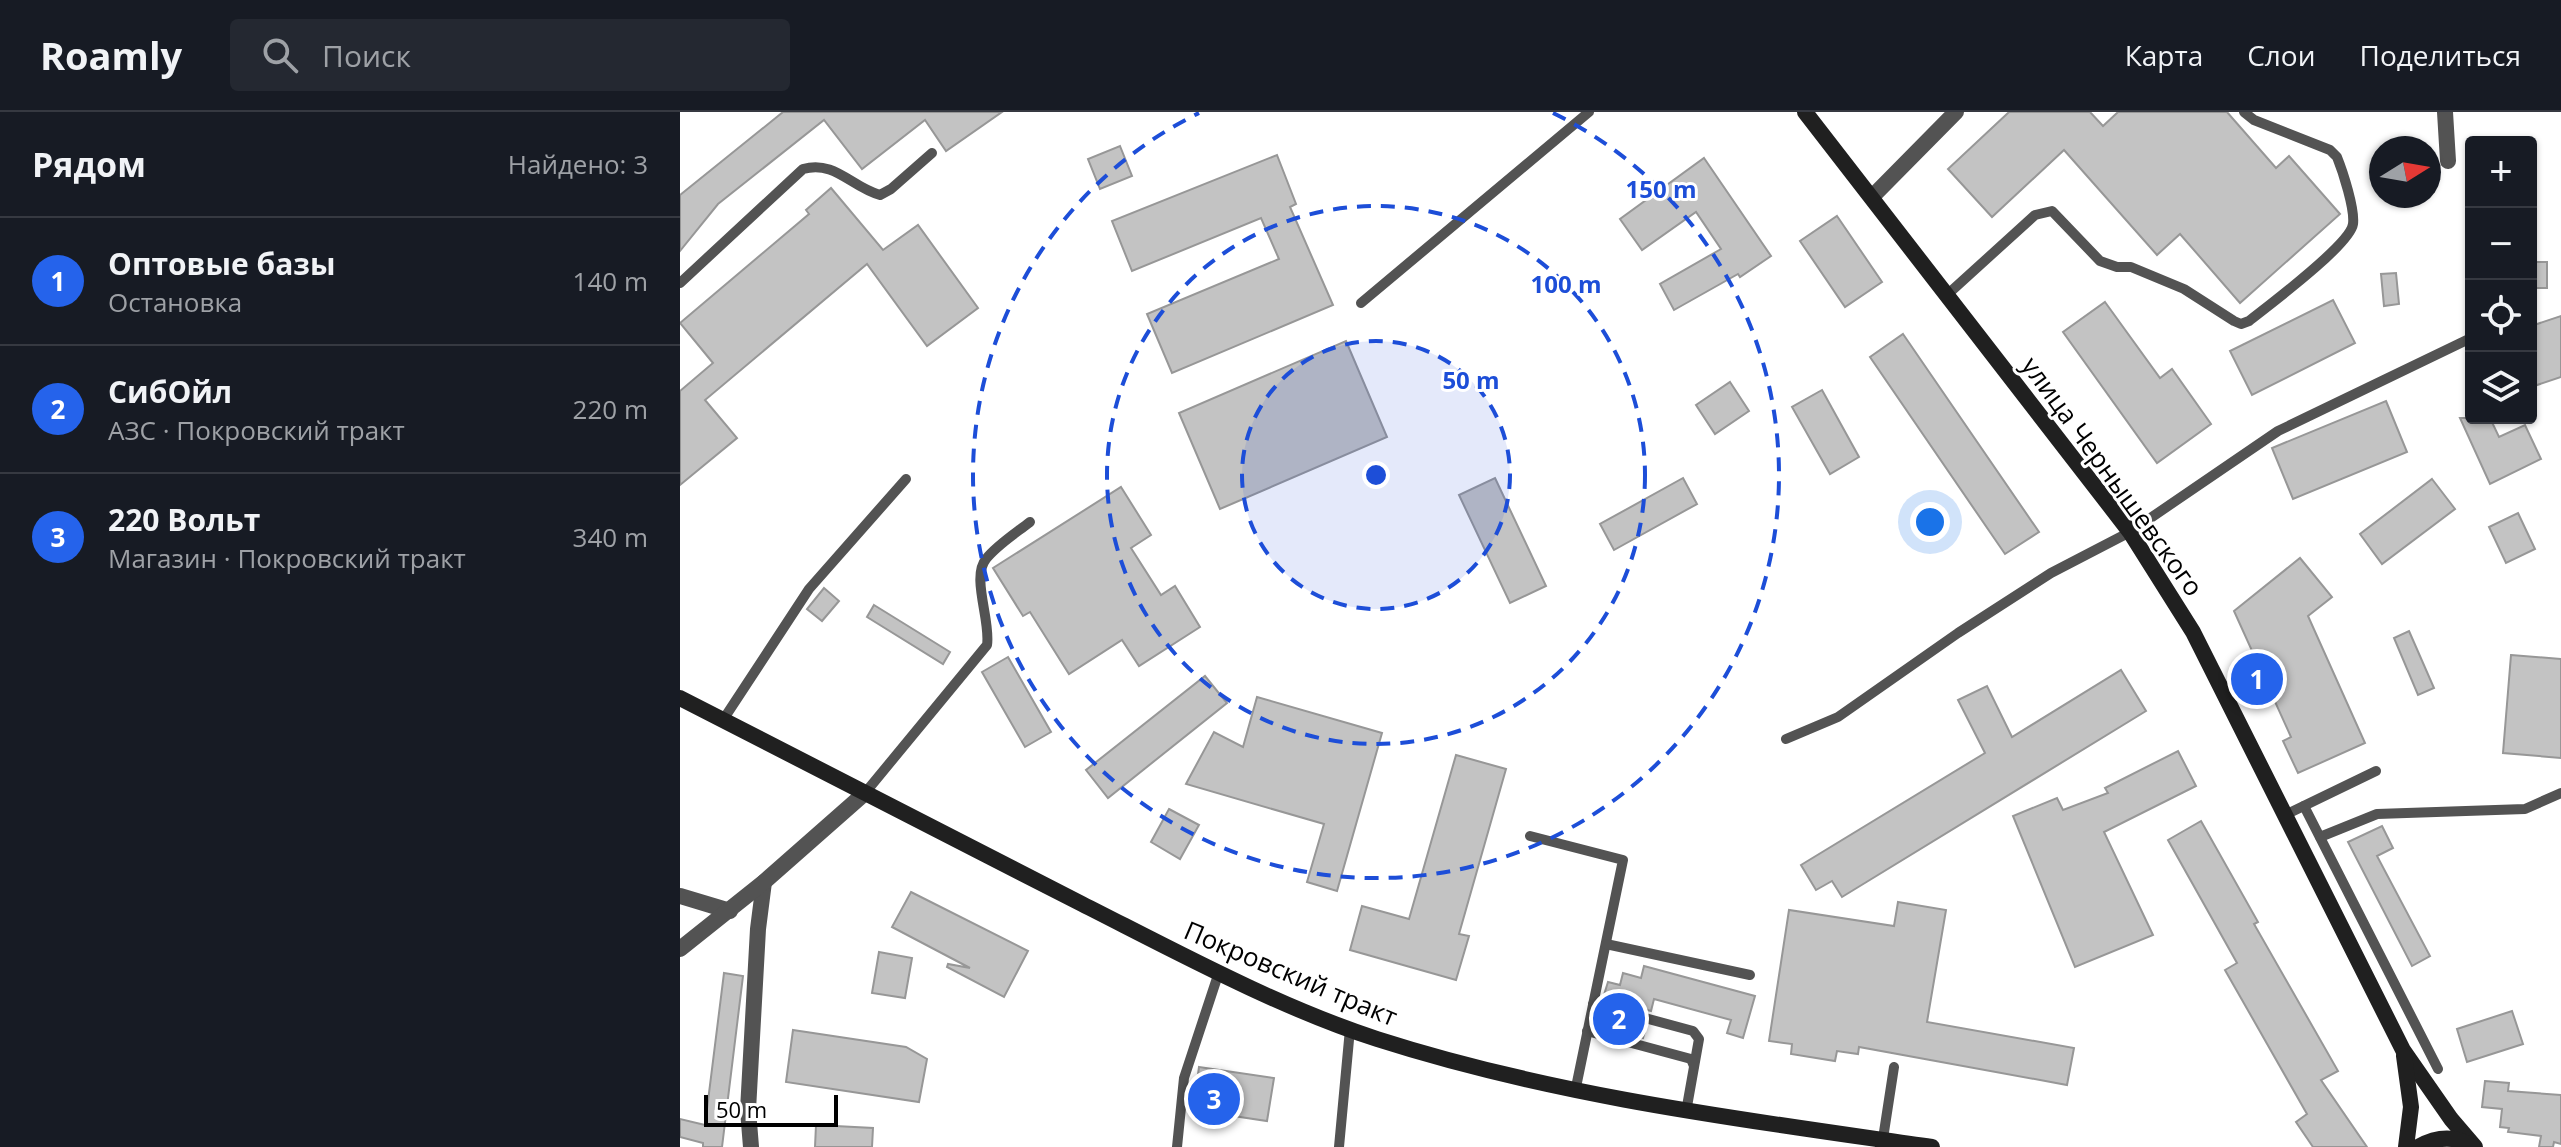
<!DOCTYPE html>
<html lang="ru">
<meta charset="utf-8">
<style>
body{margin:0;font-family:"Open Sans",sans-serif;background:#242831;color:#f1f3f6}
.controls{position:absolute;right:24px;top:24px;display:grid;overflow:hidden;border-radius:8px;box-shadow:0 2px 6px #0004}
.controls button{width:72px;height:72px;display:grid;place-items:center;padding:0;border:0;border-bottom:2px solid #363941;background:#171b24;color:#f1f3f6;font:40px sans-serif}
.compass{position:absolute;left:1689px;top:24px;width:72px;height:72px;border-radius:50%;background:#171b24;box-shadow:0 2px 6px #0004;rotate:79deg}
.scale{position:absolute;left:24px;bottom:20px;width:134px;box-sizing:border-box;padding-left:8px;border:4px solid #000;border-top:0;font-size:22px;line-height:28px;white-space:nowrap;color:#000;-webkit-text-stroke:6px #fff;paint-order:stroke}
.you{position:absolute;left:1250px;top:410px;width:28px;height:28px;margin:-20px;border:6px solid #fff;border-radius:50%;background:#1a73e8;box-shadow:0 0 0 12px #1a73e833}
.badge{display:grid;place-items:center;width:52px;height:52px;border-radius:50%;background:#2563eb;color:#fff;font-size:26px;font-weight:700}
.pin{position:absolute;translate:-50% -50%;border:4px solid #fff;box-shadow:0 2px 8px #0006}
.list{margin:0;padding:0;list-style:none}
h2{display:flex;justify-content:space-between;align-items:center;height:104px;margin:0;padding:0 32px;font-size:34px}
h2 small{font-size:26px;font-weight:400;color:#9ea1a6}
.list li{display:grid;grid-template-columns:52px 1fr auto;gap:24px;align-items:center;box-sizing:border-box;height:128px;padding:0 32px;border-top:2px solid #363941}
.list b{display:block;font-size:30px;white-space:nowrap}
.list p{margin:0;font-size:26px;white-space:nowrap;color:#9ea1a6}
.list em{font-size:26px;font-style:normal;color:#9ea1a6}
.icon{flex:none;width:44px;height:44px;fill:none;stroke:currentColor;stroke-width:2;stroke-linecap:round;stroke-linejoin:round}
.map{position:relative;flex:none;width:1881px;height:1035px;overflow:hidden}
header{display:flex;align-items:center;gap:48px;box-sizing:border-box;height:112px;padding:0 40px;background:#171b24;border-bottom:2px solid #363941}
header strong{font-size:38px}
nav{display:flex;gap:44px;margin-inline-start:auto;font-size:28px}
.search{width:560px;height:72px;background:#242831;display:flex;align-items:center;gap:20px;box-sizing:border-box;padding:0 28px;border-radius:8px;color:#9ea1a6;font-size:30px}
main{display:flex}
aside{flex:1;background:#171b24}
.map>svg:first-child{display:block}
</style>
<header>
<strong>Roamly</strong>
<div class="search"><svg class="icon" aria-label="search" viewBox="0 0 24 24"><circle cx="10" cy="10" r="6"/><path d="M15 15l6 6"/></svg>Поиск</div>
<nav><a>Карта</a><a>Слои</a><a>Поделиться</a></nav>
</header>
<main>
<aside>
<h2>Рядом<small>Найдено: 3</small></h2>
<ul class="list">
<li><span class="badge">1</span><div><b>Оптовые базы</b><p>Остановка</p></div><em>140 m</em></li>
<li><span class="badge">2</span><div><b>СибОйл</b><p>АЗС · Покровский тракт</p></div><em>220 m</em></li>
<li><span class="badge">3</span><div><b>220 Вольт</b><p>Магазин · Покровский тракт</p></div><em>340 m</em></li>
</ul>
</aside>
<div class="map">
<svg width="1881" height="1035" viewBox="0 0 1881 1035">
<rect width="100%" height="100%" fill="#fff"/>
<g fill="#c3c3c3" stroke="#979797" stroke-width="2">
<polygon points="103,0 322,0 266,39 245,8 182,57 144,8 38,92 0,139 0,83"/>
<polygon points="1329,0 1410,0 1423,14 1438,0 1547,0 1596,56 1609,44 1660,102 1560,191 1500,122 1477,143 1384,38 1312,105 1268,57"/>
<polygon points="440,34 452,64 420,77 408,47"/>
<polygon points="597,43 616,92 610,95 653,193 492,261 467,202 599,147 581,106 452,159 432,109"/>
<polygon points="1024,46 1091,144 1060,165 1058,162 994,198 980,172 1041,137 1016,100 962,138 940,107"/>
<polygon points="151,76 203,138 238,113 298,196 247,234 187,152 25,288 57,326 0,373 0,279 33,251 0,211 129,102 126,98"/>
<polygon points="1157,104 1202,170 1165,195 1120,129"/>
<rect x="1851" y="150" width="16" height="26"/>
<polygon points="1716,161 1719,192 1704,194 1701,162"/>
<polygon points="1653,188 1675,231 1572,283 1550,239"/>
<polygon points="1425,190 1480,266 1492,257 1531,312 1477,351 1383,220"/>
<polygon points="1881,204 1881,265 1851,275 1851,214"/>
<polygon points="1223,222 1359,420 1325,442 1190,245"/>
<polygon points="666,229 707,325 540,397 499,301"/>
<polygon points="1050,270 1069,299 1035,322 1016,293"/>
<polygon points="1142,278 1179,345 1150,362 1112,295"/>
<polygon points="1706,289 1727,340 1613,387 1592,336"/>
<polygon points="1780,306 1810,306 1819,325 1845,313 1861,347 1810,372"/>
<polygon points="815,366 866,474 830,491 779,383"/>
<polygon points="1003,366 1017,392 934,438 920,412"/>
<polygon points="1752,367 1775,397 1702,452 1680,422"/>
<polygon points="441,375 471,423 451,436 481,483 495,474 520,515 459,554 442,528 389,562 350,500 343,504 313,456"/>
<polygon points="1838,401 1855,437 1826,451 1809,415"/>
<polygon points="1620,446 1652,485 1628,504 1685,631 1618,661 1603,629 1611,625 1554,499"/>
<polygon points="144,476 159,489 142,509 127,497"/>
<polygon points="194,493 270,540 263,552 187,505"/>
<polygon points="1729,519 1754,576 1738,583 1714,526"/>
<polygon points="1831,543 1881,547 1881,646 1823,641"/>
<polygon points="328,545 371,620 345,635 302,560"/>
<polygon points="1441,558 1466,599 1162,785 1152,769 1136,778 1121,753 1305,641 1278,588 1307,574 1332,625"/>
<polygon points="525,564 547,591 428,686 406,658"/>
<polygon points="577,585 702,621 657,779 627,770 644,712 506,672 534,620 563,635"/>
<polygon points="1498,639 1516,674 1424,720 1473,823 1395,855 1333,704 1377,686 1383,698 1428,681 1425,676"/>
<polygon points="776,643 826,657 779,822 789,824 776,868 670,838 682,794 729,807"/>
<polygon points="489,697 519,713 500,747 471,730"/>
<polygon points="1521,709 1578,810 1574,812 1658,959 1641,968 1687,1035 1633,1035 1616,1010 1627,1002 1545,858 1557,851 1488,728"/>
<polygon points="1702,714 1713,736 1697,744 1750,844 1732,854 1668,730"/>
<polygon points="231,780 348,839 324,885 267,855 268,852 290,856 212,815"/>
<polygon points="1218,790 1266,798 1247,910 1394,936 1387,973 1179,935 1178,942 1157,939 1155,949 1111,942 1112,932 1089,929 1109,798 1214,814"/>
<polygon points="199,840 232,846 225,886 192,881"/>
<polygon points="964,854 1075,884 1063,926 1047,921 1051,908 974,887 971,899 923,886 928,870 940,873 943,861 961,866"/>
<polygon points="44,861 63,864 42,1035 23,1035 23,1031 0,1025 0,1007 25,1013"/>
<polygon points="1832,899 1843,932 1787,950 1777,917"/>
<polygon points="919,902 966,915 963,926 917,913"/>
<polygon points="113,918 226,935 247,947 239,990 106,970"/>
<polygon points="519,955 594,966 587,1009 513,998"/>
<polygon points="1805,969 1829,971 1828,979 1881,983 1881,1032 1874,1030 1873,1035 1859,1035 1861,1024 1828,1020 1829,1016 1820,1015 1822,997 1802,995"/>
<polygon points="136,1013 193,1016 192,1035 135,1035"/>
</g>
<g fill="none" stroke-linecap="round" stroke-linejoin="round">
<g stroke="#535353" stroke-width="10">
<path d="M0,171L123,57C155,48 171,75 200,83L211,77L252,41"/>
<path d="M1268,182L1355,103L1372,99L1420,149L1437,155H1451L1504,177L1554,209L1561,212L1569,209C1589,193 1670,133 1673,112C1675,97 1663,60 1657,45L1650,38L1574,8L1564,0"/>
<polyline points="681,191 909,0"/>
<polyline points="43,608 129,477 226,367"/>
<polyline points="1106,627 1158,605 1278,521 1371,461 1450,420 1598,319 1791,226"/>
<path d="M185,681L307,533C311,509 291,465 306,447C317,433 336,421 350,410"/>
<polyline points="1624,694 1758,957"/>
<polyline points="1605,703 1696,659"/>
<polyline points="850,724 943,748 895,980"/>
<polyline points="1640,725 1697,702 1845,697 1881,681"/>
<polyline points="926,832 1070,863"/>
<polyline points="913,892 1013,919 1019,927 1006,1000"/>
<polyline points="907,919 1011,947 1014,954"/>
<polyline points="1202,1033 1214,955"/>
<polyline points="497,1035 504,966 539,860"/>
<polyline points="659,1035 670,917"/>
</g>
<g stroke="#535353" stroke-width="16">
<polyline points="1765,0 1768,49"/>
<polyline points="1192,85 1276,0"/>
<polyline points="0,784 50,799"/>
<polyline points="71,1035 68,998 78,817 84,770"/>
</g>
<polyline stroke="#535353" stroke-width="16" points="0,837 84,770 185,681"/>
<g stroke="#202020" stroke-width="16">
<polyline points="1125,0 1450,420 1513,520 1723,938 1771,1007 1795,1035"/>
<path d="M0,586C134,655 268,724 402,792C495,839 598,895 697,927C878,985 1065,1008 1252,1035"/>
<polyline points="1724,944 1731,995 1726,1035"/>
<path d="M1738,1035C1756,1025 1774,1023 1792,1034"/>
</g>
</g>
<circle cx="696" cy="363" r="134" fill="#1d4ed8" fill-opacity=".12"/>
<g fill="none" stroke="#1d4ed8" stroke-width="4" stroke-dasharray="14 10">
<circle cx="696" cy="363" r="134"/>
<circle cx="696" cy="363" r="269"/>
<path d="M873 1A403 403 0 1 1 519 1"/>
</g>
<g text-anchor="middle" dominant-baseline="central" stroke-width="6" stroke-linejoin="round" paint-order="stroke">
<g font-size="26" fill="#000" stroke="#fff">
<text transform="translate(1433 364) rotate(54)">улица Чернышевского</text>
<text transform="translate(611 861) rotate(23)">Покровский тракт</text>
</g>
</g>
<circle cx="696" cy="363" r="12" fill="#1d4ed8" stroke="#fff" stroke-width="4"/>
<g font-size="24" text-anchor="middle" font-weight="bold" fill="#1d4ed8" stroke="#fff" stroke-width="6" stroke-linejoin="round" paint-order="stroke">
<text x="981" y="86">150 m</text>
<text x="886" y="181">100 m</text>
<text x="791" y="277">50 m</text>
</g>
</svg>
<div class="controls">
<button>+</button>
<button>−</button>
<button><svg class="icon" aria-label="locate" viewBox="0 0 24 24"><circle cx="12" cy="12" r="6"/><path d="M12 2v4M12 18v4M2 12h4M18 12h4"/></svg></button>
<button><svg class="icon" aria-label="layers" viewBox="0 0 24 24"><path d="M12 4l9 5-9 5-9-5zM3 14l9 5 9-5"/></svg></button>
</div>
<svg class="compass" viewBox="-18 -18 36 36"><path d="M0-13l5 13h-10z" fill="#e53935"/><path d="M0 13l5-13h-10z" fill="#9ea1a6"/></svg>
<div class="scale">50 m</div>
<div class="you"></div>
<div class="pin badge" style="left:1577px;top:567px">1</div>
<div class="pin badge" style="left:939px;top:907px">2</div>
<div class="pin badge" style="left:534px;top:987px">3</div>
</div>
</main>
